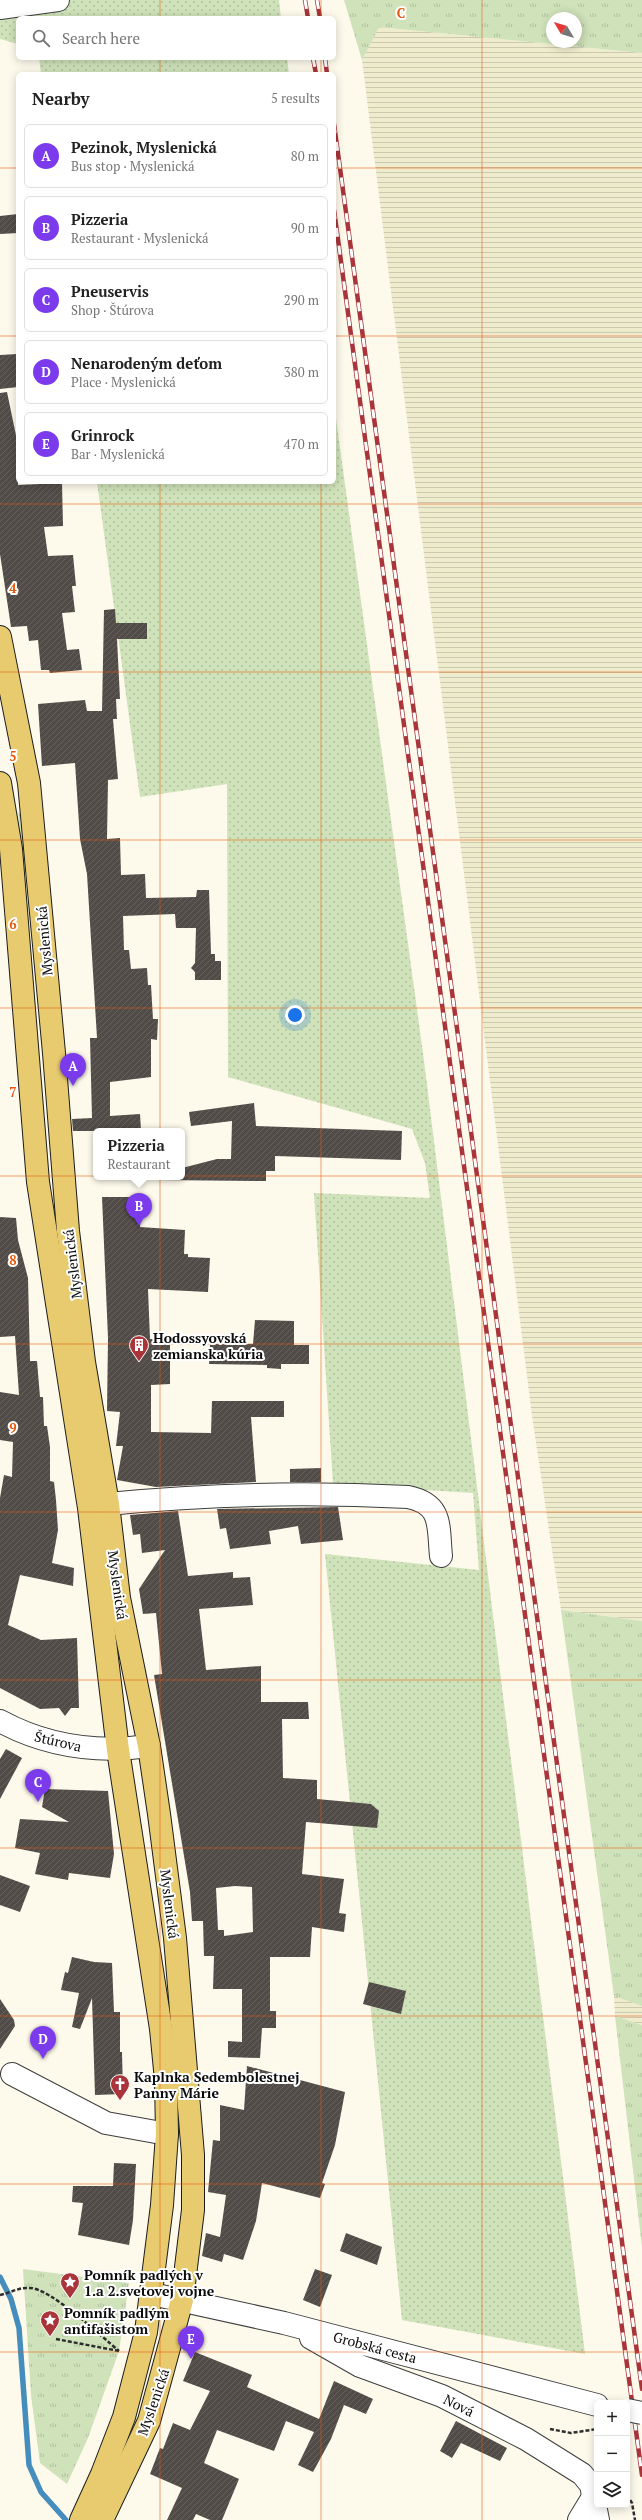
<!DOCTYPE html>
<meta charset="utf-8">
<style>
body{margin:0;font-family:"PT Serif",serif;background:#f2f2f2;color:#222}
.controls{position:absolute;right:12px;bottom:12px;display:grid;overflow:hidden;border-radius:6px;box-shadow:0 2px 10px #0003}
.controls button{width:36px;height:36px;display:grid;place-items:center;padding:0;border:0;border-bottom:1px solid #e0e0e0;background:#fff;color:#222;font:20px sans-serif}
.compass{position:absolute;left:546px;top:12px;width:36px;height:36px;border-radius:50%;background:#fff;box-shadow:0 2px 10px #0003;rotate:308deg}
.you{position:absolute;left:295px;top:1015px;width:14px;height:14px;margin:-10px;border:3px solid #fff;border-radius:50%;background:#1a73e8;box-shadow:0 0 0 6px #1a73e833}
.badge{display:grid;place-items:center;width:26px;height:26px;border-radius:50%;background:#7c3aed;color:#fff;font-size:13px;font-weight:700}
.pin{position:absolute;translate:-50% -33px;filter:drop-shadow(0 1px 2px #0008)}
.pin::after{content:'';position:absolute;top:21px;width:14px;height:12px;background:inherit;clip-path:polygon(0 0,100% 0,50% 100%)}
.popup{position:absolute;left:93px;top:1128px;width:92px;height:52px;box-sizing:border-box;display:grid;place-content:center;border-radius:6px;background:#fff;filter:drop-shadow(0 1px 3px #0005);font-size:13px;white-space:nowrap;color:#767676}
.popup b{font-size:15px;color:#222}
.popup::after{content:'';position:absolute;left:50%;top:100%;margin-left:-8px;border:8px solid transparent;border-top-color:#fff}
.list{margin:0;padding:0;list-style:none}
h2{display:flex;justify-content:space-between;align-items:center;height:52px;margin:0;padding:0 16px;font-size:17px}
h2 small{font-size:13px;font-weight:400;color:#767676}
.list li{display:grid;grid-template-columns:26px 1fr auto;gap:12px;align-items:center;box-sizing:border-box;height:64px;margin:0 8px 8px;padding:0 8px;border:1px solid #e0e0e0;border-radius:6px}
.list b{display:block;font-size:15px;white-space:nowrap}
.list p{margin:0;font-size:13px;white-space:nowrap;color:#767676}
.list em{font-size:13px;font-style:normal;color:#767676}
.icon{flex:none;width:22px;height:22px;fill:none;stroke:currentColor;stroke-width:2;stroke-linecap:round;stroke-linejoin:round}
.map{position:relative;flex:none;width:642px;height:2520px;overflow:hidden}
.search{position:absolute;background:#fff;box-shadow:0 2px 10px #0003;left:16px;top:16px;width:320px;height:44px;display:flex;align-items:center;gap:10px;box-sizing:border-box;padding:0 14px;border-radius:6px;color:#767676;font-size:15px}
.panel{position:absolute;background:#fff;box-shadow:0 2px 10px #0003;left:16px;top:72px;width:320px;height:412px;border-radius:6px}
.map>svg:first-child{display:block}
</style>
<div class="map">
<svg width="642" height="2520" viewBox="0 0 642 2520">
<defs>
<pattern id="farmland-rules" width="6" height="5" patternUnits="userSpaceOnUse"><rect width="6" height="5" fill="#efecce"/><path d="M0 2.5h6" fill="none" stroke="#ccc9b0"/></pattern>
<pattern id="grass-tufts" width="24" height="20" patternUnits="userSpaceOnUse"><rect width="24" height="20" fill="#cfe2b9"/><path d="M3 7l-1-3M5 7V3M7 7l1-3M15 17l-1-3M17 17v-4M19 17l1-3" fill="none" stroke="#b0c19e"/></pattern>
<pattern id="garden-dots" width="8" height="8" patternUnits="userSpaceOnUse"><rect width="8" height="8" fill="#cfe2b9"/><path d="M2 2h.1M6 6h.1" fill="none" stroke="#b0c19e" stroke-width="1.8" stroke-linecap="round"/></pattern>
<pattern id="building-hatch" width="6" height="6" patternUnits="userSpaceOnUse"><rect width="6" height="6" fill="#524c48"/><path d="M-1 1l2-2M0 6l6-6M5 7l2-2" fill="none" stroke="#66615e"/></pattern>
</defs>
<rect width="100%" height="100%" fill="#fdf9eb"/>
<g fill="url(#farmland-rules)">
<polygon points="378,27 642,53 642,1621 561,1610 532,1416 362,60"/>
<polygon points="614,1996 642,2006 642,2025 615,2016"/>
</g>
<g fill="url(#grass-tufts)" fill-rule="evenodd">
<path d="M344,0H642V53L379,27L362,60ZM552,18H576V42H552Z"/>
<polygon points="18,812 21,813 26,871 24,871"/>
<polygon points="561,1610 642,1621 642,2006 614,1996"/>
<polygon points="615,2016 642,2025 642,2247"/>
<polygon points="23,2269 129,2283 119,2351 88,2438 67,2484 40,2463 31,2395"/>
</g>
<g fill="url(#garden-dots)">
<polygon points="0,0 279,0 281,18 18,18 18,44 0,39"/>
<polygon points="39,58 287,58 289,74 41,74"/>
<polygon points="334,404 423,1053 585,2354 402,2320 325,1554 479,1570 473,1493 333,1484 314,1193 430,1198 425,1163 412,1129 228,1077 227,784 140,797 97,482 334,482"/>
</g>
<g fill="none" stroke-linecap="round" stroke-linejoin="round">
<polyline stroke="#458dbc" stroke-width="5.5" points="0,2277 11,2299 19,2328 29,2465 41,2492 66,2520"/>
</g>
<g fill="url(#building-hatch)" fill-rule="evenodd">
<polygon points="18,214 18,233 0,234 0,216"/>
<polygon points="18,354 18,387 0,389 0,355"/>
<polygon points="7,392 18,445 18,485 62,483 63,526 44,527 48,556 73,555 76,586 72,586 75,612 62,613 67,650 79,649 82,670 50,673 49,670 41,670 38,640 29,641 27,626 11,627 0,554 0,393"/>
<polygon points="115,609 116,623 147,623 147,639 117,639 120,699 116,699 117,719 113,719 118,779 108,780 107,839 120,838 121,875 145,874 146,898 196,897 197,890 209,890 211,954 215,954 215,961 221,961 221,980 195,980 195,972 191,968 195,963 196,928 176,928 175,914 123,916 124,950 129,950 131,969 147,968 148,985 151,985 153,1019 158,1019 157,1040 151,1039 151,1077 110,1082 110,1116 140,1114 141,1131 73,1131 72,1119 92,1118 90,1038 97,1038 87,874 80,839 75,763 42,766 38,704 85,700 87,711 102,711 104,610"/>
<polygon points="254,1103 256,1126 402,1131 401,1160 275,1156 275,1171 266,1171 266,1181 156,1180 156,1177 182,1177 182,1168 217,1159 231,1159 232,1121 191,1126 189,1112"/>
<polygon points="102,1197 134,1197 135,1205 142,1205 140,1227 185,1230 184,1254 188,1254 188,1257 210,1258 208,1292 148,1289 150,1339 170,1340 170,1384 151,1385 151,1432 211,1433 212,1401 284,1401 284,1417 251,1417 256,1482 156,1487 117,1480 123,1446 116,1446 120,1412 107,1411 108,1338"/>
<polygon points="0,1217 16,1218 18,1240 28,1278 30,1361 37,1361 40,1397 43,1397 44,1426 47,1426 50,1447 50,1481 54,1482 56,1500 58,1530 52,1563 74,1568 73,1586 20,1575 8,1625 41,1640 77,1638 79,1708 71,1708 65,1716 59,1708 40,1709 0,1688 0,1498 4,1475 12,1477 13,1442 0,1440 0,1392 19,1395 15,1336 0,1337"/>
<polygon points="255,1320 294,1321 294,1345 309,1345 309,1364 281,1364 281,1369 267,1368 267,1365 209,1364 210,1344 253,1344"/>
<polygon points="321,1468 321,1482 290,1482 290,1469"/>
<polygon points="338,1507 343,1540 301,1544 298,1526 269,1531 271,1544 230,1549 226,1528 220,1529 217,1509"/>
<path d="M178,1511L188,1576L233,1572V1578L250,1577L253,1605L199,1609L206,1670L261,1666V1702H308L309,1719H282L283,1778L317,1780V1799L371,1804L379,1811L377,1828L306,1822L302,1874L344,1879L339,1913L346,1914L344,1932L312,1927L310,1957H270V2011H276V2028H262L260,2058L228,2057V2041L242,2042V1989H213L214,1956H204L203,1921H192L190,1892L154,1675L162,1674L156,1613L143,1614L139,1589L165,1550L142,1553L140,1534L133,1535L130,1515ZM235,1886L252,1887L253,1932L224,1936V1930H218L216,1888Z"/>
<polygon points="6,1749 22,1758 0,1799 0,1759"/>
<polygon points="45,1789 108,1791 114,1854 110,1878 69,1873 68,1880 35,1874 40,1853 15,1848 20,1819 69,1822 42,1807"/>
<polygon points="0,1875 30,1886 20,1912 0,1905"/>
<polygon points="72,1957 94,1962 112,1963 114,2012 120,2012 120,2052 122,2052 123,2094 95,2095 92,1998 80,2029 72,2027 79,1993 61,1990 65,1972 68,1973"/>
<polygon points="369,1982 406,1991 401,2014 363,2004"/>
<polygon points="0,1999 14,2020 15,2026 0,2049"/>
<polygon points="247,2066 345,2092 335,2145 322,2183 325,2184 320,2198 262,2183 256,2221 243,2260 224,2254 222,2262 202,2256 206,2233 220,2237 226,2195 208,2192 213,2140 220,2141 220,2105 244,2110"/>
<polygon points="114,2163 136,2164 133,2220 129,2245 78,2235 83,2203 72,2202 73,2186 113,2186"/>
<polygon points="346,2233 382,2247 377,2265 340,2251"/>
<polygon points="315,2269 332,2275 320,2307 303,2300"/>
<polygon points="195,2352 252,2375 247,2387 319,2419 334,2381 373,2399 366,2414 344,2405 331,2439 313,2472 298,2465 314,2432 286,2421 274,2451 217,2430 204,2463 239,2479 222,2520 210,2520 196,2514 193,2520 167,2520 182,2488 150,2474 160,2448 163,2449 173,2423 190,2430 210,2391 183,2381"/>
<polygon points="456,2421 507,2448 500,2461 461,2443 452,2458 440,2451"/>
</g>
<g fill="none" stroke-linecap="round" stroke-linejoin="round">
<defs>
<g id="minor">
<polyline points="0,8 58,0"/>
<path d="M108,1504C208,1494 308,1492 408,1497C443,1504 438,1526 441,1556"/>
<path d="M0,1721C46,1746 98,1753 149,1746"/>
<polyline points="12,2074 106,2123 167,2134"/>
<polyline points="152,2294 284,2323 597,2405"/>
<polyline points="311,2338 360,2366 442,2396 526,2439 582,2474 591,2485 598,2520"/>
<polyline points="579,2520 593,2497"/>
</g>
<g id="major">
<polyline points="0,637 29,783 54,1053 68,1231 84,1362 108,1504 119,1598 149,1746 159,1814 175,1938 193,2155 193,2210 182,2300 149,2421 102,2520"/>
<polyline points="0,783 11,849 38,1182 89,1508 118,1750 161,2029 166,2080 167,2134 162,2205 146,2332 124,2417 102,2474 81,2520"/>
</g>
</defs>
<use href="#minor" stroke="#3e3e3e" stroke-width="24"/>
<use href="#major" stroke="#1c1c1c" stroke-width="24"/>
<g stroke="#2d2d2d" stroke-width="2.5" stroke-dasharray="4 2" stroke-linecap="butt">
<path d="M0,2295C10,2293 19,2287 30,2288C50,2288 101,2336 119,2351"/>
<polyline points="56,2339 119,2351"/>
<polyline points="550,2429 571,2433 597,2429"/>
<polyline points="627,2495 632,2503 635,2520"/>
</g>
<use href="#minor" stroke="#fff" stroke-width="22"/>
<use href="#major" stroke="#e8ca6f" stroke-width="22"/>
<defs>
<g id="rail">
<polyline points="305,0 308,18"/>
<polyline points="317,0 320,18"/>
<polyline points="313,58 316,74"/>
<polyline points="325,58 327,74"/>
<polyline points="334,124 642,2389"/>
<polyline points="334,210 642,2475"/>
</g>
</defs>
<use href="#rail" stroke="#a9343a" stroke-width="4.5"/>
<use href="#rail" stroke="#fff" stroke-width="3" stroke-dasharray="9" stroke-linecap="butt"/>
<defs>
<polyline id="minor-bridge" points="627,2410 642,2413"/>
</defs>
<use href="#minor-bridge" stroke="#3e3e3e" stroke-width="24" stroke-linecap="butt"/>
<use href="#minor-bridge" stroke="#fff" stroke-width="22"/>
</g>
<path fill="none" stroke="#e8590c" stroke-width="1" stroke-opacity="0.55" d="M160,0V18M321,0V18M482,0V2520M160,58V74M321,58V74M0,168H18M334,168H642M0,336H18M334,336H642M160,482V2520M321,482V2520M0,504H642M0,672H642M0,840H642M0,1008H642M0,1176H642M0,1344H642M0,1512H642M0,1680H642M0,1848H642M0,2016H642M0,2184H642M0,2352H642"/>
<defs>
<symbol id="building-pin" viewBox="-11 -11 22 30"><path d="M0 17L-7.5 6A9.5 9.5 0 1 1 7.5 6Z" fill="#a9343a" stroke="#fff"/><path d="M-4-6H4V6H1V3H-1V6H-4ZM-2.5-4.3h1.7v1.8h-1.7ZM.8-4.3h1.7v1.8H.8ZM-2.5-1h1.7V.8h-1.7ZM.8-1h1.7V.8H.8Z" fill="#fff"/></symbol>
<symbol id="church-pin" viewBox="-11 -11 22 30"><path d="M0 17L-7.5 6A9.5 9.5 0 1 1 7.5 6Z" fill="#a9343a" stroke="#fff"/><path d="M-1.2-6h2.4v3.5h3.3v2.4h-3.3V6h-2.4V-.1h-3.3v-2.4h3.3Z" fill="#fff"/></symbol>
<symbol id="sight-pin" viewBox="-11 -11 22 30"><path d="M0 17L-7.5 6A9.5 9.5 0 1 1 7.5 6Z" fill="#a9343a" stroke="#fff"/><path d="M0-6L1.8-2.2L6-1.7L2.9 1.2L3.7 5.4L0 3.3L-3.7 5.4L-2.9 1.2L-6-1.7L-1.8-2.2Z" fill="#fff"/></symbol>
</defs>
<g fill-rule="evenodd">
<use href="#building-pin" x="128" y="1334" width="22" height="30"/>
<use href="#church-pin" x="109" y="2073" width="22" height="30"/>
<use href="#sight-pin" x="59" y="2271" width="22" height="30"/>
<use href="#sight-pin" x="39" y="2309" width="22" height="30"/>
</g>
<g text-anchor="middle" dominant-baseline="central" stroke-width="4" stroke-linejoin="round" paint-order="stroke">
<g font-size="14" fill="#0b0b0b" stroke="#fff">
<text transform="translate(44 941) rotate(-95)">Myslenická</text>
<text transform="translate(72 1264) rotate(-97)">Myslenická</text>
<text transform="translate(118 1585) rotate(82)">Myslenická</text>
<text transform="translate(58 1741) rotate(13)">Štúrova</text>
<text transform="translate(170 1904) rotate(83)">Myslenická</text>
<text transform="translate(375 2347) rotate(15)">Grobská cesta</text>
<text transform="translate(153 2402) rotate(-71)">Myslenická</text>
<text transform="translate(459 2405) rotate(27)">Nová</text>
</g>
<g font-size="14" font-weight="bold" fill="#0b0b0b" stroke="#fff" text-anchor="start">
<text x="153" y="1337">Hodossyovská<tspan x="153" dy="16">zemianska kúria</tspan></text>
<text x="134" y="2076">Kaplnka Sedembolestnej<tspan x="134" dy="16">Panny Márie</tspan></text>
<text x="84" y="2274">Pomník padlých v<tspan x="84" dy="16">1.a 2.svetovej vojne</tspan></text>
<text x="64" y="2312">Pomník padlým<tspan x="64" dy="16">antifašistom</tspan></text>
</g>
</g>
<g font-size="13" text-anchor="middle" font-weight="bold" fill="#e8590c" stroke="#fff" stroke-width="4" stroke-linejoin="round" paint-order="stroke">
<text x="401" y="18">C</text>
<text x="13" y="593">4</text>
<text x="13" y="761">5</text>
<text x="13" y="929">6</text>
<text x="13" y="1097">7</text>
<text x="13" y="1265">8</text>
<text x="13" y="1433">9</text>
</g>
</svg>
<div class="controls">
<button>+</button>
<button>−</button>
<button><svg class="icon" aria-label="layers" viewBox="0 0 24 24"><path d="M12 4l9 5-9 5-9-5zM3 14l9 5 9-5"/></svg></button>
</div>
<svg class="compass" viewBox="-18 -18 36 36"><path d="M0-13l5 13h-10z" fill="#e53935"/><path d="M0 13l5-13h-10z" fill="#767676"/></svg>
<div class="you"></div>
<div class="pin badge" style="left:73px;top:1086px">A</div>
<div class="pin badge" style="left:139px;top:1226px">B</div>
<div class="popup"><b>Pizzeria</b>Restaurant</div>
<div class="pin badge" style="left:38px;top:1802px">C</div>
<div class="pin badge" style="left:43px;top:2059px">D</div>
<div class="pin badge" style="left:191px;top:2359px">E</div>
<div class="search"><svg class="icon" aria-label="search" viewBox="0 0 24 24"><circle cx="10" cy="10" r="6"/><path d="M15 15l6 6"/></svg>Search here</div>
<section class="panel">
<h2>Nearby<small>5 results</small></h2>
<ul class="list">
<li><span class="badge">A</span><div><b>Pezinok, Myslenická</b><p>Bus stop · Myslenická</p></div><em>80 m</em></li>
<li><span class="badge">B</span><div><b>Pizzeria</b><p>Restaurant · Myslenická</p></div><em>90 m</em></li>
<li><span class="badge">C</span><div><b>Pneuservis</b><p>Shop · Štúrova</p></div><em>290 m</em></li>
<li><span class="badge">D</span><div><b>Nenarodeným deťom</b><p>Place · Myslenická</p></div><em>380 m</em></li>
<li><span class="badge">E</span><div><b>Grinrock</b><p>Bar · Myslenická</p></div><em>470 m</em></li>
</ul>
</section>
</div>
